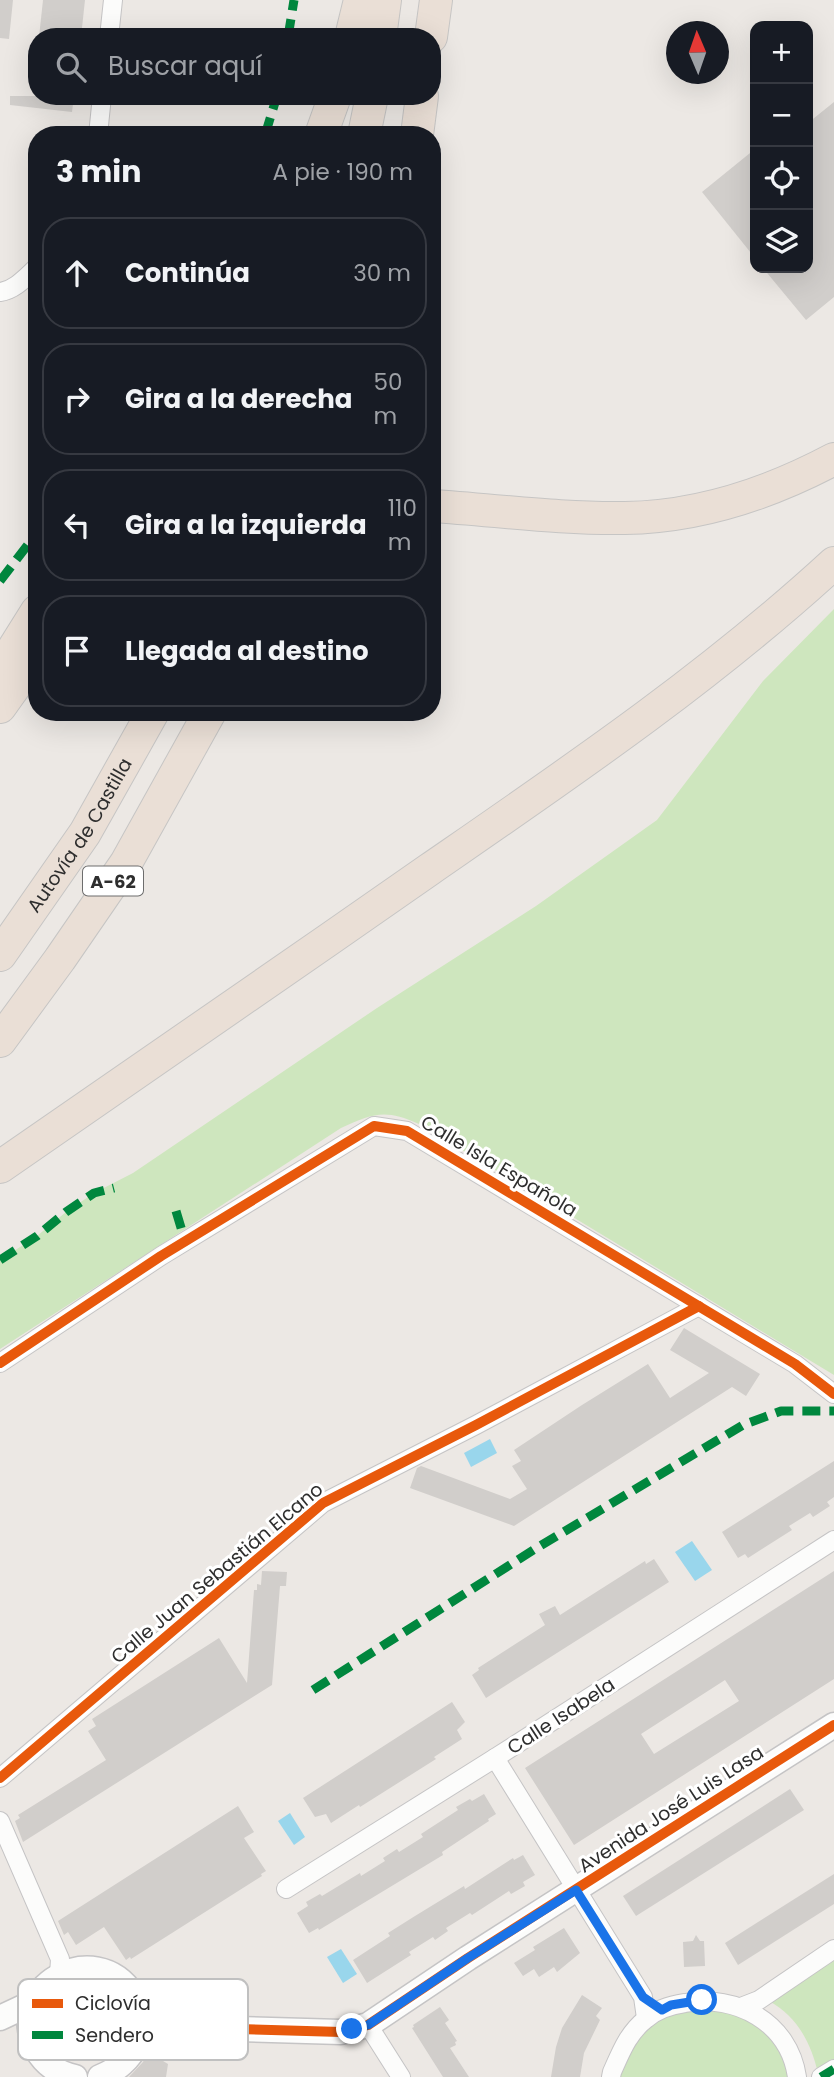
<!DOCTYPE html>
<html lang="es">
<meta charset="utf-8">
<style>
body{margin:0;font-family:Poppins,sans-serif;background:#242831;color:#f1f3f6}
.controls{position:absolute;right:21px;top:21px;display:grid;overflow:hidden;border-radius:14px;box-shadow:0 7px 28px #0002}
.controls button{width:63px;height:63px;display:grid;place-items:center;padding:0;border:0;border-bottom:2px solid #363941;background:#171b24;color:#f1f3f6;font:35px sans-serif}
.compass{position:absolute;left:666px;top:21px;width:63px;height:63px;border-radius:50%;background:#171b24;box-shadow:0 7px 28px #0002;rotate:358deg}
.stop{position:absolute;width:21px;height:21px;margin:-16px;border:5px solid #1a73e8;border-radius:50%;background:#fff}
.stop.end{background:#1a73e8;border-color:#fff;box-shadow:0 2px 7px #0008}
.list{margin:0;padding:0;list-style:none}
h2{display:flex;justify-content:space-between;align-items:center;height:91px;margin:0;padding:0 28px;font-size:30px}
h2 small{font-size:23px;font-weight:400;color:#9ea1a6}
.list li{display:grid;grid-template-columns:46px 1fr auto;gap:21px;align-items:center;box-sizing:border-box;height:112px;margin:0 14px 14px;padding:0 14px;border:2px solid #363941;border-radius:28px}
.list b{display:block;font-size:26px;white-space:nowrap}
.list em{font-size:23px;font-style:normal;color:#9ea1a6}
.icon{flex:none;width:38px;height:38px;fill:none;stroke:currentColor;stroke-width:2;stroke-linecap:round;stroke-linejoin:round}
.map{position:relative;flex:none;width:834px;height:2077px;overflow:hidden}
.search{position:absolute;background:#171b24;box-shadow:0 7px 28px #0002;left:28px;top:28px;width:413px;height:77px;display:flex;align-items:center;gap:18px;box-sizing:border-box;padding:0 24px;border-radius:28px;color:#9ea1a6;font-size:26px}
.panel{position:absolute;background:#171b24;box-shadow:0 7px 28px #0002;left:28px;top:126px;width:413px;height:595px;border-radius:28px}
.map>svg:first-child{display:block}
</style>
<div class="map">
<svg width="834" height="2077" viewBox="0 0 834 2077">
<rect width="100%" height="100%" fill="#ece8e4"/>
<g fill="#cee6be">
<path d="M834,609V1375L419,1124C385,1109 374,1113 341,1128L0,1349V1260L37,1236L66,1212L94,1193L133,1173L377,1008L536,906L657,820L763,681Z"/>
<path d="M834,1960V2063L818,2073C811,2043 797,2016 769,2001Z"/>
<polygon points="699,2007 733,2012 763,2029 774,2042 783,2057 789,2077 618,2077 629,2048 652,2024 666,2015"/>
</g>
<g fill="#99d6ec">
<polygon points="490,1439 497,1453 471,1467 464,1453"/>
<polygon points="692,1541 712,1570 695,1581 675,1552"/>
<polygon points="290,1813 305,1837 294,1845 278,1821"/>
<polygon points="341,1949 357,1974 343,1983 327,1957"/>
</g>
<g fill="#d1cecb" fill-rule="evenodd">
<polygon points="0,0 13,0 9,39 0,38"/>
<polygon points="43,0 85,0 81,37 39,37"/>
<polygon points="10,96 74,96 72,112 10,105"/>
<polygon points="834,102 834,297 806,320 763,268 808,268 808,123"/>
<polygon points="755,149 755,258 702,192"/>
<polygon points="684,1328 760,1374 746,1396 732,1387 514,1526 410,1488 417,1468 421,1466 510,1499 527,1489 512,1466 521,1461 514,1450 582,1405 648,1364 670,1398 709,1373 670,1350"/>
<polygon points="834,1461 834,1497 827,1502 830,1506 813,1517 810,1513 789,1526 792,1530 748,1558 745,1554 738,1558 722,1532"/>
<polygon points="654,1559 669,1582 486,1698 472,1675 479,1670 478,1668 545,1625 539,1614 555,1606 560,1615 645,1561 646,1564"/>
<polygon points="262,1571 287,1572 286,1586 280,1586 272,1685 23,1842 15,1821 20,1818 18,1815 106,1760 88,1731 96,1726 92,1719 219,1638 247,1683 254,1590 257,1590 257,1584 261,1585"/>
<path d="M834,1571V1679L574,1845L525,1768ZM725,1680L739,1701L654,1754L641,1734Z"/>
<polygon points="452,1702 465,1722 457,1730 462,1739 434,1757 436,1759 360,1807 359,1805 331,1823 326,1814 315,1817 303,1798"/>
<polygon points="790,1789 804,1810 636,1916 623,1896"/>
<polygon points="484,1794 496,1814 488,1819 489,1821 442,1852 443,1855 319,1930 318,1928 309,1933 297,1913 308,1906 306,1902 320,1894 322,1896 360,1873 361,1876 385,1861 383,1858 397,1849 399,1852 423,1837 421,1834 458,1810 456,1807 470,1799 472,1801"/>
<polygon points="238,1806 254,1832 244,1838 266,1871 261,1874 262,1876 131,1959 130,1957 126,1960 104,1927 76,1945 68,1932 64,1935 58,1921"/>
<polygon points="523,1855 535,1875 523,1882 525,1886 511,1894 509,1891 472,1915 470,1913 446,1928 448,1931 435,1940 433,1937 409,1952 411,1955 367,1983 353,1960 390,1936 388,1933 415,1916 464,1886 465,1889 513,1858 514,1860"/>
<polygon points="834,1874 834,1904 738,1965 725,1943"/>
<polygon points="564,1928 580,1953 557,1972 554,1967 539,1977 534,1969 523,1976 514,1963 535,1950 533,1947"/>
<polygon points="696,1935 700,1941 704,1941 705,1966 684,1967 683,1942 693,1941"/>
<polygon points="582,1995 602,2008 596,2016 600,2020 584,2053 580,2077 551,2077 556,2047 562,2028"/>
<polygon points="440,2007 449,2020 445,2023 457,2041 455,2042 456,2045 450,2048 469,2077 443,2077 412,2028 414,2027 413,2025"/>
<polygon points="164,2043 158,2058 168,2064 166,2077 129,2077 143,2062 152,2046"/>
</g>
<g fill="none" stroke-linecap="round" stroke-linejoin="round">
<defs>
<g id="street">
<polyline points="109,37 113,0"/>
<polyline points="98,135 102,96"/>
<path d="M0,292C15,290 26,277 37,267"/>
<polyline points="0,1363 161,1256 374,1126 407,1131 795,1364 834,1394"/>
<polyline points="495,1758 643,1997 646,2018"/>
<polyline points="0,1778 323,1503 476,1425 699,1306"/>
<polyline points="0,1821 60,1959 59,1975"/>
<polyline points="286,1889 495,1758 834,1540"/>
<polyline points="741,2007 759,2000 834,1949"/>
<polyline points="368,2025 401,2077"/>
<path d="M611,2077L612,2072C621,2052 628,2033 646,2019C657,2009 671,2005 685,2003C736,1994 789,2022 797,2077"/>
<polyline points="821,2077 834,2069"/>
</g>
<g id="secondary">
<polyline points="0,2018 34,2002"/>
<polyline points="140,2034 165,2027 341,2032 368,2025 468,1958 834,1725"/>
<path d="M75,2077C59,2074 45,2064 37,2050C3,1988 95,1935 133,1995C154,2029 133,2064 100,2077"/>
</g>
<g id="highway">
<polyline points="351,37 360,0"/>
<polyline points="380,37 385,0"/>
<polyline points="431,37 436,0"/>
<polyline points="321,135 335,96"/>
<polyline points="364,135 372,96"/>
<polyline points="417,135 422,96"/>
<path d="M432,506C496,510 560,519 625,518C698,517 770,493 834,459"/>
<polyline points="0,670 37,611"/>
<polyline points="0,707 37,655"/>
<path id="s1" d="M0,955L85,833L153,712"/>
<polyline points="0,1041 60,959 126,863 210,712"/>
<path d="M0,1167C143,1068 287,969 430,869C569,773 709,678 834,563"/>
</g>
</defs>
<use href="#street" stroke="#c5c4c5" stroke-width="20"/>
<use href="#secondary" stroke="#c5c4c5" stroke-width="27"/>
<use href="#highway" stroke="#c6c5c4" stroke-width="34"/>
<use href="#street" stroke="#fcfcfb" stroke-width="18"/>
<use href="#secondary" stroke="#fcfcfb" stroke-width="24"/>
<use href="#highway" stroke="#eadfd6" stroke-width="32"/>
<g stroke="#00873e" stroke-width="9" stroke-dasharray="18 9" stroke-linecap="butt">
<polyline points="288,37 294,0"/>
<polyline points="265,135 277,96"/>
<polyline points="0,581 37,533"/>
<polyline points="176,1211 185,1241"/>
<polyline points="0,1260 37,1236 66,1212 94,1193 114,1188"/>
<polyline points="313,1690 535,1549 743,1425 781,1411 834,1411"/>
<polyline points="821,2077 834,2069"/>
</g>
<defs>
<g id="cycleway">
<polyline points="0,1363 161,1256 374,1126 407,1131 795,1364 834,1394"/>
<polyline points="0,1778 323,1503 476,1425 699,1306"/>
<polyline points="140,2034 165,2027 341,2032 368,2025 468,1958 834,1725"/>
</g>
</defs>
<use href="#cycleway" stroke="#fff" stroke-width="15"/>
<use href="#cycleway" stroke="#e8590c" stroke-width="10"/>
</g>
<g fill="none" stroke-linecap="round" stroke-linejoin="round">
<polyline stroke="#1a73e8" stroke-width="9" points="352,2029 368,2025 468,1958 576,1890 643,1997 662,2010 671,2005 702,2000"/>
</g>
<g text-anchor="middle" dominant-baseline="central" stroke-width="6" stroke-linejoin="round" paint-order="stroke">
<rect fill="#fff" stroke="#6d6d6d" stroke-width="2" x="83" y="866.5" width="60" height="29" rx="5"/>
<g font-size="18" font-weight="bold" fill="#2e2e2e">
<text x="113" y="881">A-62</text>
</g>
<g font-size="19" fill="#2e2e2e" stroke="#fff">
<text stroke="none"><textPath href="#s1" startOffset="144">Autovía de Castilla</textPath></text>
<text transform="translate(499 1166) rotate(31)">Calle Isla Española</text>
<text transform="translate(217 1573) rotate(-40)">Calle Juan Sebastián Elcano</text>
<text transform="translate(561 1716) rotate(-33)">Calle Isabela</text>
<text transform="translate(671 1809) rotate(-33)">Avenida José Luis Lasa</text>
</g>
</g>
<rect x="18" y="1979" width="230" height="81" rx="10" fill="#fff" stroke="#c0c0c0" stroke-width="2"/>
<rect x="32" y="1999" width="31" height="9" fill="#e8590c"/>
<rect x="32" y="2031" width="31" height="8" fill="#00873e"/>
<g font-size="19" fill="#2e2e2e">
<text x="75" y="2010">Ciclovía</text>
<text x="75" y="2042">Sendero</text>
</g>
</svg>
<div class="controls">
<button>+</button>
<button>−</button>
<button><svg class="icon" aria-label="locate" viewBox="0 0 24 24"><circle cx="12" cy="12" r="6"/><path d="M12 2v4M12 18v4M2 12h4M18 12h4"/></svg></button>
<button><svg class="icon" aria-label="layers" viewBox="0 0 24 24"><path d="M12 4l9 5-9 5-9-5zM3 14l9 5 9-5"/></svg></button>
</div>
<svg class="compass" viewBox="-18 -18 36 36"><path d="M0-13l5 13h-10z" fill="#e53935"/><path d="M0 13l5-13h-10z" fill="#9ea1a6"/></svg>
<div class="stop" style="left:702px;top:2000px"></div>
<div class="stop end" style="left:352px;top:2029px"></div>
<div class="search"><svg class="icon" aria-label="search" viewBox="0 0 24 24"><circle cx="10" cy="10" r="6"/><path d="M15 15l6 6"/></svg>Buscar aquí</div>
<section class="panel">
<h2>3 min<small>A pie · 190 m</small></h2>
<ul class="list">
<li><svg class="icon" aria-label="ahead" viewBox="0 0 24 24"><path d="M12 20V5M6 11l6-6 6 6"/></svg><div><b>Continúa</b></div><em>30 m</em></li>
<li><svg class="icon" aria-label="right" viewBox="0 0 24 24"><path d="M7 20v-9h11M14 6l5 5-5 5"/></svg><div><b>Gira a la derecha</b></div><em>50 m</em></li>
<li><svg class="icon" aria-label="left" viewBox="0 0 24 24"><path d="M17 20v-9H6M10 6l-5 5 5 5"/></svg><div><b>Gira a la izquierda</b></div><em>110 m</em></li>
<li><svg class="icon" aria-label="arrive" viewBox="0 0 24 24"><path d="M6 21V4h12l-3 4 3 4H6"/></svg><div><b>Llegada al destino</b></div></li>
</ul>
</section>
</div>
